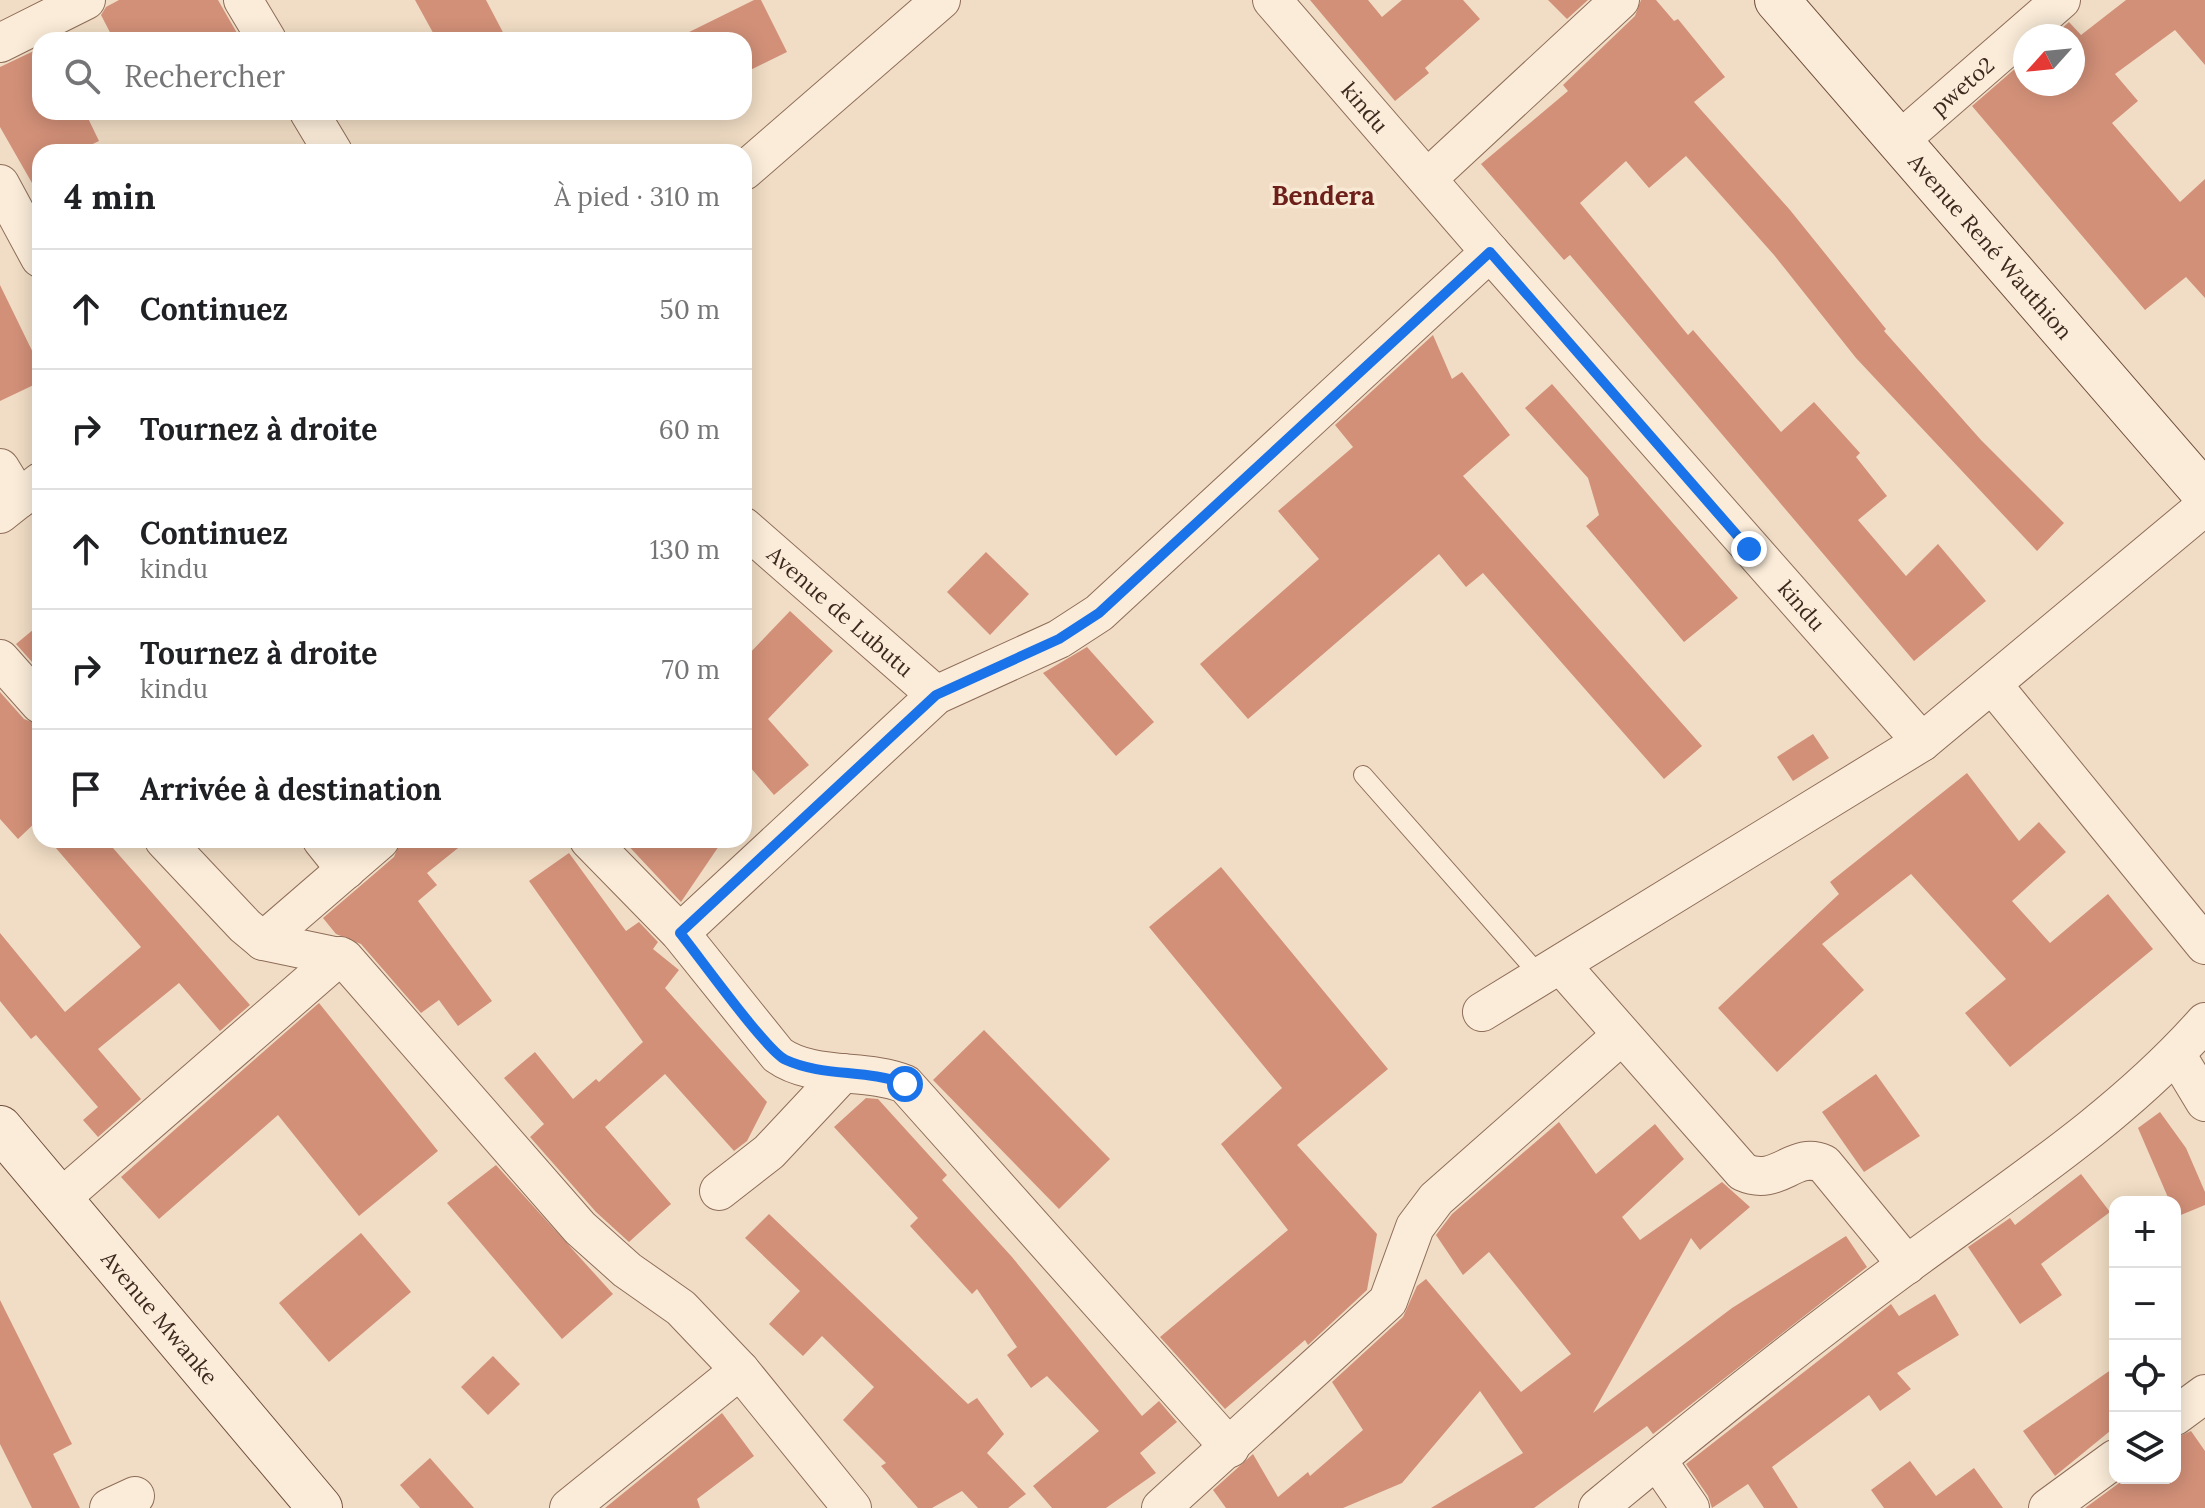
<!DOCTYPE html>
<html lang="fr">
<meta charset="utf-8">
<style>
body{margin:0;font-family:Lora,serif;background:#f2f2f2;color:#202124}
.controls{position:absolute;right:24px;bottom:24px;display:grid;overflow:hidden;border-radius:16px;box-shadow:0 4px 20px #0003}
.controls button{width:72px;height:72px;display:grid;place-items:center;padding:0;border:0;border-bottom:2px solid #e0e0e0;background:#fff;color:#202124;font:40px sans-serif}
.compass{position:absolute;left:2013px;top:24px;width:72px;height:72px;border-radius:50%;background:#fff;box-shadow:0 4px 20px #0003;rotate:243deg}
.stop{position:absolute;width:24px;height:24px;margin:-18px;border:6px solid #1a73e8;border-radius:50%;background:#fff}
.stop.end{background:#1a73e8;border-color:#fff;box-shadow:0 2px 8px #0008}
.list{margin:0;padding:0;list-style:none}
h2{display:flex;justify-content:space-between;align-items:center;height:104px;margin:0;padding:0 32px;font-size:34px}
h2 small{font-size:26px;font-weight:400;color:#757577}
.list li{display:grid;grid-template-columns:52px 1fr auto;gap:24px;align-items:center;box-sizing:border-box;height:120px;padding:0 32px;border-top:2px solid #e0e0e0}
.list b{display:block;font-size:30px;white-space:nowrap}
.list p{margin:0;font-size:26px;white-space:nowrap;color:#757577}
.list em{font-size:26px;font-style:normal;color:#757577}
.icon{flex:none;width:44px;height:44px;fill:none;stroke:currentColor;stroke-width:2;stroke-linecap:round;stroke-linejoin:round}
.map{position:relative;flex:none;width:2205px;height:1508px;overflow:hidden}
.search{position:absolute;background:#fff;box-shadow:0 4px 20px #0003;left:32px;top:32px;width:720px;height:88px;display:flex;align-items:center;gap:20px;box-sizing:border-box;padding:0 28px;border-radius:24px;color:#757577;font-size:30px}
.panel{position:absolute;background:#fff;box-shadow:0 4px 20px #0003;left:32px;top:144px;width:720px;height:704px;border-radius:24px}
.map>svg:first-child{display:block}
</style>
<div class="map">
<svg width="2205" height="1508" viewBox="0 0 2205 1508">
<rect width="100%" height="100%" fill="#f1ddc5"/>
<g fill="#d29078">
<polygon points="119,0 218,0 241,40 114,40 101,15 106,7"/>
<polygon points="415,0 486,0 507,40 437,40"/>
<polygon points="754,0 761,0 787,52 744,73 744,40 673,40"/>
<polygon points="1310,0 1368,0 1382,17 1402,0 1463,0 1480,19 1425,68 1429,73 1395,101"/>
<polygon points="1548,0 1588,0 1567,19"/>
<polygon points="1641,0 1656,0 1674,21 1678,19 1725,77 1694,102 1790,210 1886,329 1884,331 1981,440 2064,523 2037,551 1856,358 1774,255 1686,156 1649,188 1626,161 1580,203 1688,335 1693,330 1781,432 1814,402 1860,453 1856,457 1887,496 1858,520 1906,576 1938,544 1986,601 1914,661 1570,255 1564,260 1481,164 1568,91 1563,85 1635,16"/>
<polygon points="2126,0 2205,0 2205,65 2175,30 2115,74 2138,101 2112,123 2180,202 2205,179 2205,298 2186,277 2145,310 1972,106 2025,60 2025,84 2073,84 2073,36 2053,36 2069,22 2081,35"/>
<polygon points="40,48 40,112 85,112 99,141 76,152 40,152 40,197 0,127 0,67"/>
<polygon points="0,285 40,367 40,382 0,401"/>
<polygon points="1433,335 1452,379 1462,372 1510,435 1463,476 1702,746 1664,779 1483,573 1466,587 1439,554 1248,719 1200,664 1319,559 1278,511 1353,447 1335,425"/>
<polygon points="1552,384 1738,598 1684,642 1586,526 1599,515 1588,478 1525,408"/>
<polygon points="986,552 1029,594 990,635 947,592"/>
<polygon points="790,611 833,651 768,719 809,765 774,795 744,760 744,659"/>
<polygon points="40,624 40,671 16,644"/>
<polygon points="1087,647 1154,722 1116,756 1043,673"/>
<polygon points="0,692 24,719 40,725 40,818 18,839 0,819"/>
<polygon points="1813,734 1829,758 1793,781 1777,757"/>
<polygon points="1967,773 2019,841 2039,822 2066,852 2012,901 2050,943 2108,894 2153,949 2010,1067 1965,1013 2006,979 1911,874 1822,944 1864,990 1777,1072 1718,1008 1839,894 1830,882"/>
<polygon points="49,840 106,840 250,1005 220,1031 179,983 98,1049 141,1099 98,1137 83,1120 98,1107 36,1035 31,1039 0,1001 0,933 65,1012 141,947"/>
<polygon points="401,840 468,840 427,873 437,885 418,901 492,1001 458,1026 439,1000 421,1013 361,944 336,934 323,918 394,857"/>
<polygon points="623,840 723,840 681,902"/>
<polygon points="569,853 626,931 639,922 658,942 653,949 679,970 665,988 767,1102 747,1141 734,1151 665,1074 605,1127 671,1204 629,1242 596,1212 530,1137 544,1124 504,1078 535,1052 573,1099 596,1079 599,1082 643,1042 529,881"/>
<polygon points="1221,867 1388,1069 1297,1145 1377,1234 1367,1290 1308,1345 1305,1340 1225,1409 1160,1337 1288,1230 1221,1144 1282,1088 1149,927"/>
<polygon points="319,1003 438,1151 359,1216 278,1115 159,1219 121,1177"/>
<polygon points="984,1030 1110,1159 1059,1209 933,1080"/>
<polygon points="1876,1074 1920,1136 1864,1172 1822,1112"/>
<polygon points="866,1098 878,1099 947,1175 942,1180 1012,1257 1142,1416 1159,1401 1177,1422 1140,1453 1156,1473 1106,1508 1052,1508 1033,1486 1099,1431 1047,1376 1031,1388 1007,1355 1017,1347 977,1289 972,1294 910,1226 918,1218 834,1127"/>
<polygon points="2160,1112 2186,1148 2205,1192 2205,1205 2176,1217 2175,1202 2170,1202 2138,1128"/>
<polygon points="1559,1122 1596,1174 1655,1124 1684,1159 1622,1217 1640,1240 1722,1182 1750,1207 1700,1250 1691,1238 1593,1413 1732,1308 1846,1236 1867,1267 1653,1434 1647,1426 1534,1508 1431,1508 1523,1453 1480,1391 1402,1483 1343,1508 1226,1508 1213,1490 1253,1454 1278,1497 1308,1472 1310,1476 1363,1430 1332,1382 1403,1317 1417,1286 1426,1279 1521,1392 1571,1354 1489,1252 1463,1275 1436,1235 1452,1214"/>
<polygon points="496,1165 613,1294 562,1339 447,1203"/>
<polygon points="2081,1174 2110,1212 2041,1264 2062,1295 2020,1324 1968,1247 2010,1218 2015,1225"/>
<polygon points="769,1214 968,1404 977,1398 1004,1434 987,1453 1026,1494 1008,1508 978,1508 962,1491 932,1508 918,1508 881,1466 886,1463 843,1420 874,1387 822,1336 803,1356 769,1324 800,1291 745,1238"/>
<polygon points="361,1233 411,1292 329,1362 279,1303"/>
<polygon points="1935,1294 1959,1335 1897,1373 1911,1389 1880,1411 1869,1395 1772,1467 1798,1508 1764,1508 1748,1484 1712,1508 1708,1496 1686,1464 1891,1304 1899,1316"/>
<polygon points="0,1300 72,1444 53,1454 80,1508 32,1508 0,1444"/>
<polygon points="493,1356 520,1384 488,1415 461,1387"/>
<polygon points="2115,1367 2115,1427 2055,1476 2023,1431"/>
<polygon points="722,1413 754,1456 697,1499 700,1508 605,1508"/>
<polygon points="2191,1431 2205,1451 2205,1508 2085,1508 2126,1478 2175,1478 2175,1438"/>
<polygon points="430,1458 474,1508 420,1508 400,1485"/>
<polygon points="1910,1461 1936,1496 1974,1468 2003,1508 1884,1508 1871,1490"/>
</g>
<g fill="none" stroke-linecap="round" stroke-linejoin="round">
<defs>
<polyline id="lane" points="1363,775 1541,977"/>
<g id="street">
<polyline points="243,0 267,40"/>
<path id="s1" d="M1272,0L1490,252"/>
<polyline points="0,43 86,0"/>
<polyline points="309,112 333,152"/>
<path id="s2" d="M1899,141L2061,0"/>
<polyline points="744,171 941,0"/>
<polyline points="1428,178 1620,0"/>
<polyline points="0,184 40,258"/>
<polyline points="0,468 19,499"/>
<polyline points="0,514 40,482"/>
<path id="s3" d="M744,527L936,695"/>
<polyline points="0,659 40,704"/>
<polyline points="1992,684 2205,945"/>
<polyline points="164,840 245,926 263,941 344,958 580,1228 627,1270 681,1308 740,1370 852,1508"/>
<polyline points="322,840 346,870"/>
<path d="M589,840L680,933L778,1055C813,1080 866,1068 905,1084L1230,1448"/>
<path id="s4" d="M680,933L936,695L1059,639L1099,613L1490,252L1922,742"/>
<polyline points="263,941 380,840"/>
<path d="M1561,965L1743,1172C1779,1188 1793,1150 1824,1164L1907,1265"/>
<polyline points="1482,1012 1922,742 2205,506"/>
<polyline points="2176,1054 2205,1102"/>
<polyline points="719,1191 769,1152 843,1073"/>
<polyline points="60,1199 340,956"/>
<polyline points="2175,1416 2205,1394"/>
<polyline points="1657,1460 1690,1508"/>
<polyline points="109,1508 135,1496"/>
<polyline points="569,1508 740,1370"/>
<polyline points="1161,1508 1388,1301 1415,1227 1436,1199 1622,1035"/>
<path d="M1598,1508C1699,1424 1803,1341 1909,1263C2011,1188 2121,1117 2205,1022"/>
<polyline points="2048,1508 2115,1459"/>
</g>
<g id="secondary">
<path id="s5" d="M1777,0L2205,494"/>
<path id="s6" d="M0,1128L320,1508"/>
</g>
</defs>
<use href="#lane" stroke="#8e6d59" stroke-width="20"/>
<use href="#street" stroke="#8e6d59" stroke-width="40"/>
<use href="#secondary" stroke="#704e3c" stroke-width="46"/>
<use href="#lane" stroke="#fbecd9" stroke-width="18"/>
<use href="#street" stroke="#fbecd9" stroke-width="38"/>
<use href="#secondary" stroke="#fbecd9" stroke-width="44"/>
</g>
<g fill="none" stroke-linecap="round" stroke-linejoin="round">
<path stroke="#1a73e8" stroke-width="10" d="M905,1084C867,1069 823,1077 786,1060C767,1052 698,955 680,933L936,695L1059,639L1099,613L1490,252L1749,549"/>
</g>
<g text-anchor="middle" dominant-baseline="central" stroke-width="7" stroke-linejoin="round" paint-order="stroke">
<g font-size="22" fill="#3d281e" stroke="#f8e9d5">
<text stroke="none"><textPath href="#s2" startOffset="84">pweto2</textPath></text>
<text stroke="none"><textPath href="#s1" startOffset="142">kindu</textPath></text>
<text stroke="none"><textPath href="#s5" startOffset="326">Avenue René Wauthion</textPath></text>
<text stroke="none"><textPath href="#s4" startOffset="1536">kindu</textPath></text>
<text stroke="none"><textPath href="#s3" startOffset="128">Avenue de Lubutu</textPath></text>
<text stroke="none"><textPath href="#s6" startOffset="248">Avenue Mwanke</textPath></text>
</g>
<g font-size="26" font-weight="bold" fill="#6d1f1a" stroke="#f8e9d5">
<text x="1323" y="195">Bendera</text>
</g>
</g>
</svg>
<div class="controls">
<button>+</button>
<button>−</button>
<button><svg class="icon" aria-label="locate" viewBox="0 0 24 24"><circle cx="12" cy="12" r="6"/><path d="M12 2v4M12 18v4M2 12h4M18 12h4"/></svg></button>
<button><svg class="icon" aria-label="layers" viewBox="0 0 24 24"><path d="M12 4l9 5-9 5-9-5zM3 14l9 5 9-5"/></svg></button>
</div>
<svg class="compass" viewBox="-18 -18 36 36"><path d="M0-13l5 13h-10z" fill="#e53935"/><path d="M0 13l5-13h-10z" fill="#757577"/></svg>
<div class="stop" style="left:905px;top:1084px"></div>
<div class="stop end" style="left:1749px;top:549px"></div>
<div class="search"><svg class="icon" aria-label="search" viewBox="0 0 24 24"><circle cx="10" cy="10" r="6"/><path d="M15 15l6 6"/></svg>Rechercher</div>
<section class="panel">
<h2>4 min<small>À pied · 310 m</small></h2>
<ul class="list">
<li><svg class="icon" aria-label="ahead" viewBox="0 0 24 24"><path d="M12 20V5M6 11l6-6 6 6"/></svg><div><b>Continuez</b></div><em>50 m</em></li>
<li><svg class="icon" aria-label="right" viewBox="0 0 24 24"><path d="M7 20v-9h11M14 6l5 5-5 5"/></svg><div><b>Tournez à droite</b></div><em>60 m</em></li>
<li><svg class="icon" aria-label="ahead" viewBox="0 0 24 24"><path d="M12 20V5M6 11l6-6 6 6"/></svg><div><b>Continuez</b><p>kindu</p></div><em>130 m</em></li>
<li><svg class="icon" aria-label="right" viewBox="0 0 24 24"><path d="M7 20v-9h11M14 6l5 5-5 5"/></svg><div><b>Tournez à droite</b><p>kindu</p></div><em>70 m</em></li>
<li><svg class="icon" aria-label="arrive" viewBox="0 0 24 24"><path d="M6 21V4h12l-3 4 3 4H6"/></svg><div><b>Arrivée à destination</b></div></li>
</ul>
</section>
</div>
